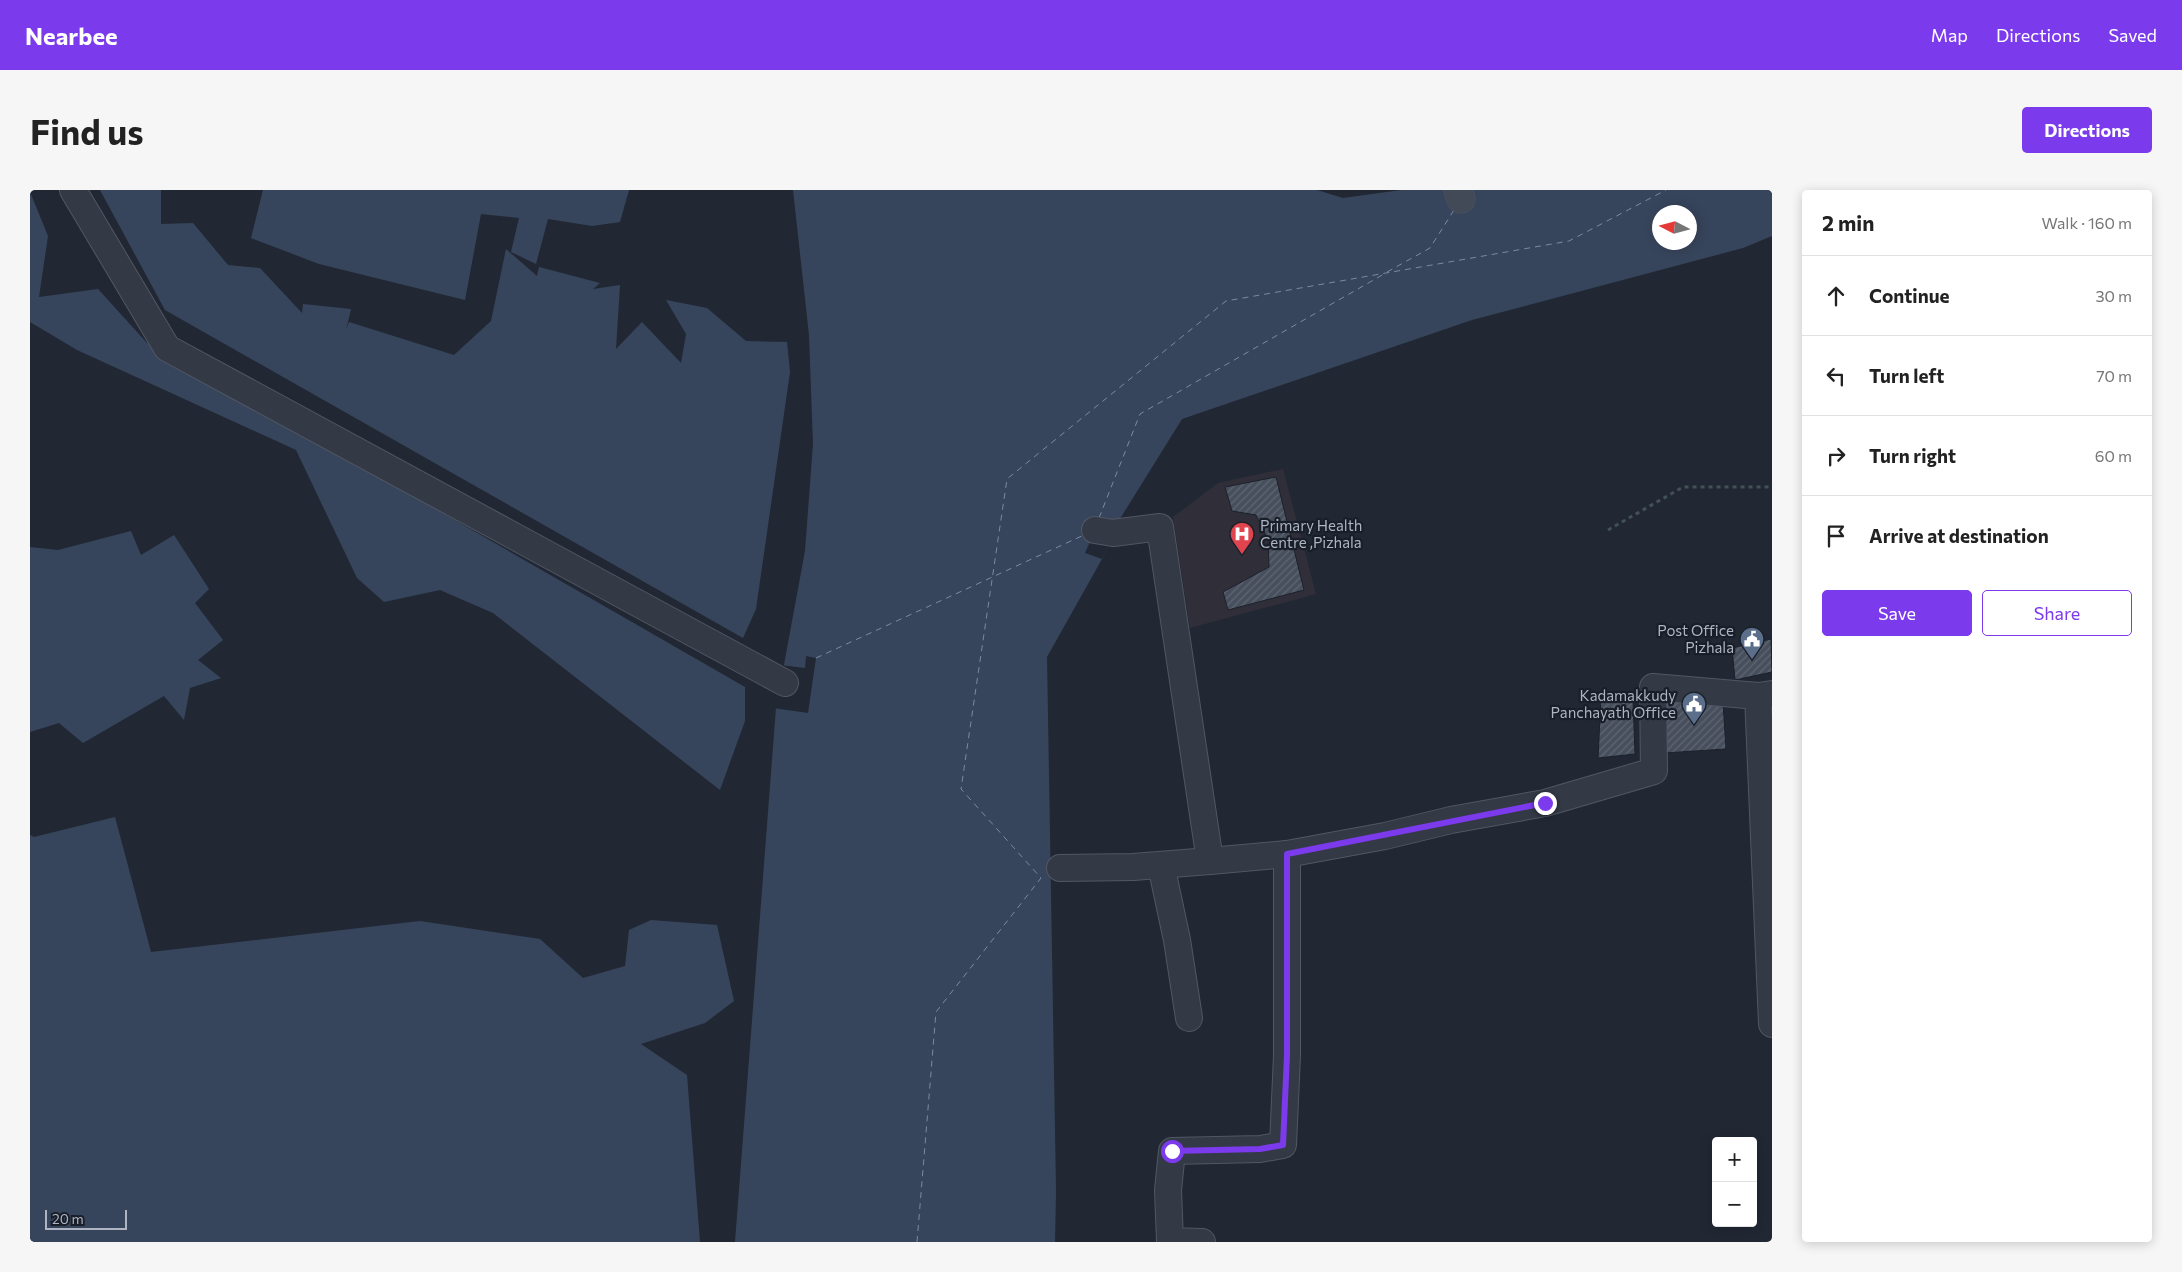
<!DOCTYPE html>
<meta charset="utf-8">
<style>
body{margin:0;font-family:Commissioner,sans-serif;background:#f6f6f6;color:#222}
.controls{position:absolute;right:15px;bottom:15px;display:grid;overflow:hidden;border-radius:5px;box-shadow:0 2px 12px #0003}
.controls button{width:45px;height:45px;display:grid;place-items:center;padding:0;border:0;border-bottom:1px solid #e0e0e0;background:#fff;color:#222;font:25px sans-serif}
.compass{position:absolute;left:1622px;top:15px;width:45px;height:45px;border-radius:50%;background:#fff;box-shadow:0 2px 12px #0003;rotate:276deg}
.scale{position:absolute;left:15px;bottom:12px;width:82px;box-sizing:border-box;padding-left:5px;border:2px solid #aeb4c2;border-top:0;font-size:14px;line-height:18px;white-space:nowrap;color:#aeb4c2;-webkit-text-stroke:4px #191f29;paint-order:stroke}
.stop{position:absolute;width:15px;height:15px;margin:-11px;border:4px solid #7c3aed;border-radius:50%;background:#fff}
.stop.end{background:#7c3aed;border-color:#fff;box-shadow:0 1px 5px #0008}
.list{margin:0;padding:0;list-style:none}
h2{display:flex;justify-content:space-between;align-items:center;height:65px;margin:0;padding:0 20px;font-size:21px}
h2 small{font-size:16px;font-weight:400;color:#767676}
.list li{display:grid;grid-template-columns:32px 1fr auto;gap:15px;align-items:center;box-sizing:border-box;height:80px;padding:0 20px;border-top:1px solid #e0e0e0}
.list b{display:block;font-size:19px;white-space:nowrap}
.list em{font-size:16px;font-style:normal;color:#767676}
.actions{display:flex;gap:10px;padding:15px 20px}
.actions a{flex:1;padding:11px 0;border:1px solid #7c3aed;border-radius:5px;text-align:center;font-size:18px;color:#7c3aed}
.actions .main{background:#7c3aed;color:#fff}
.icon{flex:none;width:28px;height:28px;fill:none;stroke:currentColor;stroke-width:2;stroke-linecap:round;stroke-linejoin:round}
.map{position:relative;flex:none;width:1742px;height:1052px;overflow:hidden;border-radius:5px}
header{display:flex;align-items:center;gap:30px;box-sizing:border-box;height:70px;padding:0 25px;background:#7c3aed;color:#fff}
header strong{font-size:24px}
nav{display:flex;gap:28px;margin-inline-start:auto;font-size:18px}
.intro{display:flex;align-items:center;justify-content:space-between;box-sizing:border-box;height:120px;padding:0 30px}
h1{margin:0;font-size:35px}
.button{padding:12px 22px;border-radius:5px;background:#7c3aed;color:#fff;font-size:18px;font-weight:700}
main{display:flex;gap:30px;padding:0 30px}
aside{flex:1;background:#fff;border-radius:5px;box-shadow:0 2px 12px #0003}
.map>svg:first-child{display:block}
</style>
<header>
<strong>Nearbee</strong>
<nav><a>Map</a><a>Directions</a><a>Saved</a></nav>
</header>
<div class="intro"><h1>Find us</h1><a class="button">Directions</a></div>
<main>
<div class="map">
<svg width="1742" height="1052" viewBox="0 0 1742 1052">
<defs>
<pattern id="building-hatch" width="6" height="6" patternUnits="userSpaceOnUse" patternTransform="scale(1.25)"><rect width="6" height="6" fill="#474f5d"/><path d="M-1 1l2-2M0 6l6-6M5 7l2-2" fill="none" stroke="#5f6673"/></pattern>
</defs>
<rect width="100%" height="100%" fill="#212834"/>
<polygon fill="#302e39" points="1253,279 1286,404 1160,438 1143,327 1188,293"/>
<g fill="#37455c" fill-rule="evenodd">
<polygon points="70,0 131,0 131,34 163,33 198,75 230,78 272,123 273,114 321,119 316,140 319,132 424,165 461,131 476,59 507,86 509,77 570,93 563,99 590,95 586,159 612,132 651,173 656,144 636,110 677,118 716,151 757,152 760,182 726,419 713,448 135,120"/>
<polygon points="233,0 599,0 590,32 562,36 518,29 506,74 481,62 489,28 451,24 435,110 289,74 221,48"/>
<path d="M763,0H1287L1313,8L1371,0H1742V46L1713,58L1442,130L1152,229L1088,332L1072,369L1017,467L1026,1001L1025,1052H705L746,518L775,361L783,254L779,145ZM1630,22H1660V52H1630Z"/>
<polygon points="0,2 18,46 9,107 68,99 117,153 715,497 715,531 690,600 463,423 410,400 354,412 327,388 266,260 47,160 0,132"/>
<polygon points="101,341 111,365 144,345 179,399 165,413 193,450 168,470 191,488 160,498 154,530 134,506 53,553 29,533 0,542 0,357 28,360"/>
<polygon points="85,627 121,762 390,731 510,749 553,788 595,776 599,740 621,730 687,735 704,811 675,833 611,854 657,885 670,1052 0,1052 0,645 4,647"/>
</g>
<g fill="#212834">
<polygon points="1088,332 1072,369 1055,363 1065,340"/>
<polygon points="776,466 786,468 778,523 743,518 751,475 775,478"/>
</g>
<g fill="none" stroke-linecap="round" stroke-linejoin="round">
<g stroke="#788aa8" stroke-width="1" stroke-dasharray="6 5" stroke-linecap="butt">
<polyline points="1357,82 1400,58 1424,20"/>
<polyline points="1069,328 1110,224 1354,84"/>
<polyline points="786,468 1054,345"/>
<polyline points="887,1052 906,822 1011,688 931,599 977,289 1196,111 1539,51 1636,0"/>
</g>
</g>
<g fill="url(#building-hatch)" stroke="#1b212b">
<polygon points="1246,287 1274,400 1198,420 1193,402 1239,377 1238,350 1226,325 1202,321 1195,297"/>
<polygon points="1741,449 1742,482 1705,490 1702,458"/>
<polygon points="1571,507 1603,508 1605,564 1568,568"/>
<polygon points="1634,509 1693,512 1696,559 1634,563"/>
</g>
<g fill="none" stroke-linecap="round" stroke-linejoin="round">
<defs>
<g id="street">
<polyline points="43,0 137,158 755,493"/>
<polyline points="1065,340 1083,343 1130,337 1180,671 1257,664 1355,646 1421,630 1515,613 1624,581 1623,497 1728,506 1742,504"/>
<polyline points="1728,506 1742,834"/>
<polyline points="1131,675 1147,750 1159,828"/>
<polyline points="1030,678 1103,677 1180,671"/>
<polyline points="1172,1052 1140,1051 1138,1000 1142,961 1230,959 1253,955 1257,865 1257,664"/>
</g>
<polyline id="secondary" points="1428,0 1431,9"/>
</defs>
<use href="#street" stroke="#515763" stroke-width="28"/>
<use href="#secondary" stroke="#515763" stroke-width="29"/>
<polyline stroke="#425154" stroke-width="3" stroke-dasharray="4 4" stroke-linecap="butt" points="1578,340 1653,297 1742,297"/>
<use href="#street" stroke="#343a45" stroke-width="26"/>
<use href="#secondary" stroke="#424957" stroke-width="28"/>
</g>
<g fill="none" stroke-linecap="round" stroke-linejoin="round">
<polyline stroke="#7c3aed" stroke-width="6" points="1142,961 1230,959 1253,955 1257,865 1257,664 1515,613"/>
</g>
<defs>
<symbol id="hospital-pin" viewBox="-11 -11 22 30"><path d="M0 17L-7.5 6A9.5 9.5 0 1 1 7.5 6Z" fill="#e0444e" stroke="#191f29"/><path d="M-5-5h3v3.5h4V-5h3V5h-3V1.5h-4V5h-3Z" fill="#fff"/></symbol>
<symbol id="civic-pin" viewBox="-11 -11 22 30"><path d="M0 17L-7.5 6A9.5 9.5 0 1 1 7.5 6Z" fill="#5c6f8a" stroke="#191f29"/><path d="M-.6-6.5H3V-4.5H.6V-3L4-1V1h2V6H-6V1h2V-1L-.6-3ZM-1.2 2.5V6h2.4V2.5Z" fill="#fff"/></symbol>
</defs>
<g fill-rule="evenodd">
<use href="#hospital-pin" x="1198" y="330" width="28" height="38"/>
<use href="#civic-pin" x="1708" y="435" width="28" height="38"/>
<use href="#civic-pin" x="1650" y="500" width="28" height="38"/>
</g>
<g text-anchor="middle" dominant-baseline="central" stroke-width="4.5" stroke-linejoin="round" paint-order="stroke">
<g font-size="15" fill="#aeb4c2" stroke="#191f29" text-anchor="end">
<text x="1230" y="335" text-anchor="start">Primary Health<tspan x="1230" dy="17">Centre ,Pizhala</tspan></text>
<text x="1704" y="440">Post Office<tspan x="1704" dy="17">Pizhala</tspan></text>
<text x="1646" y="505">Kadamakkudy<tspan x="1646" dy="17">Panchayath Office</tspan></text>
</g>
</g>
</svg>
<div class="controls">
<button>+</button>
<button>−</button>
</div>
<svg class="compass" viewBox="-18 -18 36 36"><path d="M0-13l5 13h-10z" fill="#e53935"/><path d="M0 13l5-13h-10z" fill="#767676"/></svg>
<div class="scale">20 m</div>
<div class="stop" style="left:1142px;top:961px"></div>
<div class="stop end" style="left:1515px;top:613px"></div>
</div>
<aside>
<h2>2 min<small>Walk · 160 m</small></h2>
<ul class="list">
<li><svg class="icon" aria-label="ahead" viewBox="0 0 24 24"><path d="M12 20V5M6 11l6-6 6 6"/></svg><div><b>Continue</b></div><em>30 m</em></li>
<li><svg class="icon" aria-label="left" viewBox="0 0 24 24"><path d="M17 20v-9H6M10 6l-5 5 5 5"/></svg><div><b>Turn left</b></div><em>70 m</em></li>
<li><svg class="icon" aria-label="right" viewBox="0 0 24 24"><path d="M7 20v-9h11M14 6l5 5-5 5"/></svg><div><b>Turn right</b></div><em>60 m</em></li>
<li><svg class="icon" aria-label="arrive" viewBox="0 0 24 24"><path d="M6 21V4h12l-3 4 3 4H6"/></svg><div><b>Arrive at destination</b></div></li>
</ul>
<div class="actions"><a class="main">Save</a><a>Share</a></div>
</aside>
</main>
